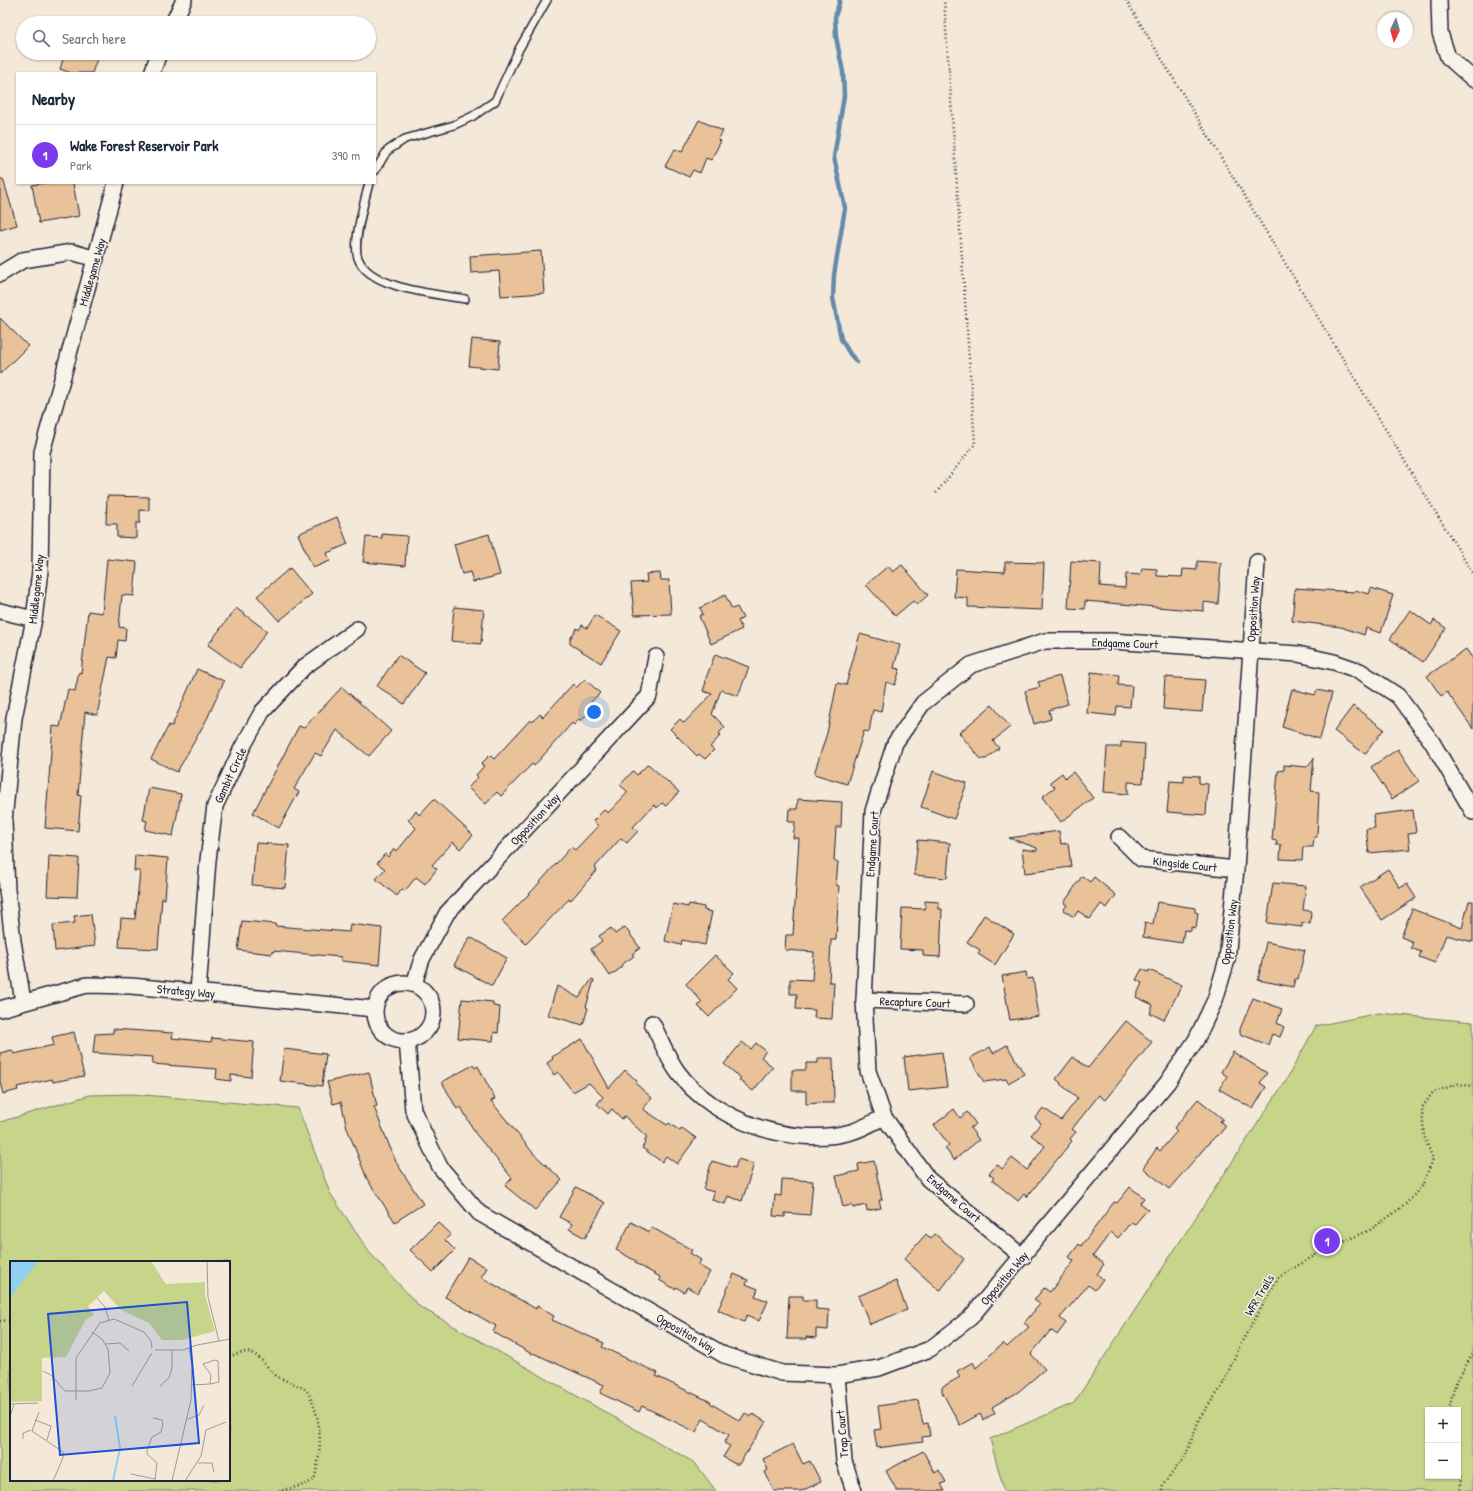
<!DOCTYPE html>
<meta charset="utf-8">
<style>
body{margin:0;font-family:"Patrick Hand",sans-serif;background:#f2f2f3;color:#1f2937}
.controls{position:absolute;right:12px;bottom:12px;display:grid;overflow:hidden;border-radius:0px;box-shadow:0 1px 3px #0004}
.controls button{width:36px;height:36px;display:grid;place-items:center;padding:0;border:0;border-bottom:1px solid #e0e1e3;background:#fff;color:#1f2937;font:20px sans-serif}
.compass{position:absolute;left:1377px;top:12px;width:36px;height:36px;border-radius:50%;background:#fff;box-shadow:0 1px 3px #0004;rotate:185deg}
.you{position:absolute;left:594px;top:712px;width:14px;height:14px;margin:-10px;border:3px solid #fff;border-radius:50%;background:#1a73e8;box-shadow:0 0 0 6px #1a73e833}
.badge{display:grid;place-items:center;width:26px;height:26px;border-radius:50%;background:#7c3aed;color:#fff;font-size:13px;font-weight:700}
.pin{position:absolute;translate:-50% -50%;border:2px solid #fff;box-shadow:0 1px 4px #0006}
.list{margin:0;padding:0;list-style:none}
h2{display:flex;justify-content:space-between;align-items:center;height:52px;margin:0;padding:0 16px;font-size:17px}
h2 small{font-size:13px;font-weight:400;color:#747a83}
.list li{display:grid;grid-template-columns:26px 1fr auto;gap:12px;align-items:center;box-sizing:border-box;height:60px;padding:0 16px;border-top:1px solid #e0e1e3}
.list b{display:block;font-size:15px;white-space:nowrap}
.list p{margin:0;font-size:13px;white-space:nowrap;color:#747a83}
.list em{font-size:13px;font-style:normal;color:#747a83}
.icon{flex:none;width:22px;height:22px;fill:none;stroke:currentColor;stroke-width:2;stroke-linecap:round;stroke-linejoin:round}
.map{position:relative;flex:none;width:1473px;height:1491px;overflow:hidden}
.search{position:absolute;background:#fff;box-shadow:0 1px 3px #0004;left:16px;top:16px;width:360px;height:44px;display:flex;align-items:center;gap:10px;box-sizing:border-box;padding:0 14px;border-radius:22px;color:#747a83;font-size:15px}
.panel{position:absolute;background:#fff;box-shadow:0 1px 3px #0004;left:16px;top:72px;width:360px;height:112px;border-radius:0px}
.map>svg:first-child{display:block}
</style>
<div class="map">
<svg width="1473" height="1491" viewBox="0 0 1473 1491">
<rect width="100%" height="100%" fill="#f4e9d8"/>
<filter id="ink" filterUnits="userSpaceOnUse"><feTurbulence type="fractalNoise" baseFrequency=".025" numOctaves="2"/><feDisplacementMap in="SourceGraphic" scale="8" xChannelSelector="R" yChannelSelector="G"/><feConvolveMatrix kernelMatrix="1 2 1 2 8 2 1 2 1" color-interpolation-filters="sRGB"/></filter>
<g filter="url(#ink)">
<g fill="#c6d58a" stroke="#747c62" fill-rule="evenodd">
<path d="M1379,1013L1473,1022V1491H1004L990,1439L1074,1403L1286,1080L1316,1026ZM1428,1410H1458V1476H1428Z"/>
<path d="M132,1094L298,1108L330,1193L369,1252L420,1307L695,1463L716,1491H0V1122L90,1095ZM11,1262H229V1480H11Z"/>
</g>
<g fill="none" stroke-linecap="round" stroke-linejoin="round">
<polyline stroke="#648aa9" stroke-width="4.5" points="840,0 835,17 836,37 843,72 844,96 834,157 845,208 834,275 833,298 841,339 850,354 857,362"/>
</g>
<g fill="#e9c299" stroke="#22223b">
<polygon points="65,53 89,53 98,56 92,73 71,73 60,69"/>
<polygon points="699,120 723,131 718,140 721,141 711,160 706,158 700,173 693,170 689,177 665,166 675,149 682,152"/>
<polygon points="0,179 3,179 17,225 0,230"/>
<polygon points="45,183 73,183 79,216 39,223 32,185"/>
<polygon points="541,251 544,293 501,296 499,271 471,273 470,256"/>
<polygon points="0,318 28,346 0,374"/>
<polygon points="472,339 500,342 498,369 469,366"/>
<polygon points="107,496 149,497 149,511 140,510 140,523 136,523 136,538 117,537 117,524 106,524"/>
<polygon points="337,517 348,544 327,553 330,561 313,568 298,534"/>
<polygon points="382,534 407,536 405,566 363,562 366,537 382,538"/>
<polygon points="489,534 500,575 473,582 470,572 462,574 454,544"/>
<polygon points="107,559 137,562 134,596 122,595 119,627 126,628 125,641 118,640 116,658 109,657 97,715 85,712 78,795 81,796 78,831 45,828 53,726 60,727 68,689 75,691 79,672 81,673 88,611 102,613"/>
<polygon points="1071,561 1101,563 1100,586 1125,588 1126,574 1141,575 1142,568 1157,569 1157,576 1182,577 1183,569 1197,570 1197,561 1221,563 1218,604 1204,602 1204,611 1085,601 1085,609 1068,608"/>
<polygon points="1005,562 1044,563 1042,610 968,607 968,598 954,597 956,569 1005,572"/>
<polygon points="902,565 928,595 917,605 913,601 895,616 866,585 888,566 893,572"/>
<polygon points="290,568 312,594 279,621 257,596"/>
<polygon points="660,573 661,580 669,580 671,614 634,615 631,583 647,582 646,574"/>
<polygon points="1295,588 1354,592 1355,590 1369,594 1371,588 1393,595 1381,633 1366,628 1364,635 1341,627 1292,621"/>
<polygon points="725,595 732,609 737,607 743,618 738,621 742,629 711,644 699,616 703,614 700,608"/>
<polygon points="454,607 484,610 481,644 451,641"/>
<polygon points="236,608 267,631 240,668 208,645"/>
<polygon points="1410,610 1431,625 1434,620 1446,628 1423,662 1390,639"/>
<polygon points="595,615 621,631 601,663 570,644 570,639 577,628 579,630 582,625 587,628"/>
<polygon points="860,634 900,645 894,668 900,669 895,685 886,682 881,712 873,710 869,732 864,731 847,784 814,774 827,733 837,683 846,685"/>
<polygon points="1466,649 1473,659 1473,729 1447,692 1441,696 1427,676"/>
<polygon points="715,654 749,667 738,696 721,690 712,714 725,727 719,733 721,735 710,747 714,750 705,759 699,754 697,756 670,729 680,719 684,723 712,694 703,691 706,682 705,681"/>
<polygon points="398,655 425,673 404,704 377,686"/>
<polygon points="197,669 224,681 207,719 177,772 151,759 169,725 172,726"/>
<polygon points="1091,672 1119,675 1118,685 1132,686 1130,707 1117,706 1116,716 1087,713"/>
<polygon points="1060,676 1068,704 1049,710 1051,719 1034,724 1025,691 1040,687 1038,682"/>
<polygon points="1165,677 1205,680 1202,712 1163,709"/>
<polygon points="585,679 600,693 588,705 592,709 581,721 579,719 574,725 572,723 534,766 532,764 501,796 497,792 486,804 468,788 478,777 476,775 484,766 481,764 490,755 494,759 530,720 532,722 540,714 543,717 573,684 576,688"/>
<polygon points="342,687 391,731 369,756 337,730 321,756 315,753 294,789 299,792 279,828 253,813 299,726 304,728"/>
<polygon points="1292,689 1315,695 1317,690 1332,693 1320,739 1282,727"/>
<polygon points="992,705 1010,727 993,741 999,748 986,759 981,759 959,733"/>
<polygon points="1353,706 1384,729 1365,754 1334,731"/>
<polygon points="1121,742 1145,744 1143,783 1128,782 1128,794 1104,792 1107,747 1121,747"/>
<polygon points="1398,749 1419,781 1392,799 1371,767"/>
<polygon points="1314,758 1311,791 1319,792 1317,837 1314,837 1313,847 1303,847 1302,860 1280,859 1281,845 1276,845 1277,841 1272,840 1278,771 1284,770 1284,765 1307,767"/>
<polygon points="648,764 679,792 666,806 662,803 657,808 654,805 633,827 638,831 627,843 621,838 595,867 597,870 571,900 569,899 526,944 502,921 533,890 571,847 575,850 598,826 593,821 604,810 608,813 628,792 620,785 633,771 637,775"/>
<polygon points="933,771 967,783 954,819 921,807"/>
<polygon points="1073,772 1093,798 1061,822 1042,797 1055,787 1050,782 1062,773 1065,778"/>
<polygon points="1184,775 1199,776 1199,783 1208,784 1206,815 1167,812 1170,781 1184,782"/>
<polygon points="149,788 181,794 173,836 145,830 147,821 143,820"/>
<polygon points="434,799 473,835 460,849 453,842 432,865 437,869 425,884 416,877 405,891 402,889 397,896 376,879 385,869 377,863 385,854 388,857 394,849 397,851 416,828 408,820 416,811 419,815"/>
<polygon points="798,799 842,802 841,827 836,827 834,861 838,862 836,885 839,886 836,940 831,940 829,982 834,982 832,1019 814,1018 815,1010 796,1009 797,994 790,994 790,979 812,980 814,952 785,950 786,935 793,935 799,838 793,838 795,822 788,822 789,809 797,809"/>
<polygon points="1413,810 1416,833 1408,834 1410,849 1369,853 1366,829 1375,828 1373,815"/>
<polygon points="1059,831 1061,844 1068,843 1071,867 1025,873 1022,849 1037,851 1037,848 1009,838"/>
<polygon points="918,840 950,843 947,878 914,875"/>
<polygon points="256,843 289,845 285,888 252,885"/>
<polygon points="135,855 168,858 165,899 162,898 158,949 119,947 121,918 135,919 140,871 134,871"/>
<polygon points="49,856 79,858 77,897 47,896"/>
<polygon points="1388,869 1400,888 1407,884 1416,898 1382,920 1360,887"/>
<polygon points="1082,876 1090,882 1094,877 1116,895 1107,908 1101,904 1090,919 1078,911 1074,917 1063,910 1067,905 1064,903"/>
<polygon points="1273,883 1306,886 1303,910 1311,911 1310,924 1302,923 1302,927 1267,923"/>
<polygon points="925,901 939,902 939,909 942,909 940,957 923,956 923,950 900,949 902,908 925,909"/>
<polygon points="1469,901 1473,901 1473,942 1446,935 1435,963 1419,957 1421,952 1411,948 1413,942 1401,937 1412,909 1462,928"/>
<polygon points="1157,902 1195,908 1195,912 1198,913 1196,928 1191,927 1191,931 1184,930 1182,943 1143,937 1145,922 1153,924"/>
<polygon points="673,904 688,907 689,904 704,907 704,910 712,912 705,945 682,940 681,945 665,941"/>
<polygon points="91,914 95,946 55,951 53,925 75,923 74,916"/>
<polygon points="984,915 1014,934 995,965 978,954 980,950 967,942"/>
<polygon points="242,921 276,924 275,926 349,932 350,924 382,928 379,965 341,961 341,957 273,951 272,954 238,950"/>
<polygon points="625,927 640,948 632,954 634,956 621,965 622,967 610,976 591,949 602,941 599,936 611,928 615,934"/>
<polygon points="470,937 507,958 492,986 454,965"/>
<polygon points="1266,942 1305,950 1298,979 1295,979 1293,987 1258,980"/>
<polygon points="715,955 734,973 728,979 737,988 709,1017 698,1006 702,1002 686,984"/>
<polygon points="1142,969 1148,972 1149,970 1182,985 1164,1020 1150,1013 1153,1005 1136,997 1142,983 1136,980"/>
<polygon points="1026,972 1027,979 1033,978 1039,1016 1010,1020 1002,976"/>
<polygon points="592,979 594,980 586,1007 588,1008 583,1025 548,1015 557,986 579,998"/>
<polygon points="1253,998 1282,1009 1277,1023 1284,1027 1280,1037 1272,1034 1268,1045 1240,1034 1240,1029"/>
<polygon points="462,999 493,1002 493,1006 500,1007 498,1033 494,1032 493,1041 458,1038"/>
<polygon points="1126,1021 1152,1042 1105,1100 1099,1095 1072,1129 1076,1132 1070,1139 1072,1141 1027,1197 1024,1194 1018,1201 992,1180 994,1178 989,1174 997,1164 1002,1169 1012,1158 1027,1170 1045,1146 1031,1135 1041,1123 1035,1118 1043,1108 1061,1120 1078,1098 1060,1084 1061,1083 1056,1079 1073,1057 1088,1068"/>
<polygon points="113,1029 173,1033 172,1038 211,1042 212,1038 254,1042 251,1077 231,1075 231,1081 216,1079 217,1069 152,1064 153,1057 93,1053 95,1034 113,1033"/>
<polygon points="74,1032 84,1076 53,1082 52,1079 17,1087 18,1090 3,1094 0,1082 0,1053 12,1050 14,1054 54,1045 52,1037"/>
<polygon points="582,1039 609,1088 625,1070 637,1081 635,1083 652,1098 643,1109 667,1125 669,1123 680,1131 682,1128 696,1138 677,1164 666,1156 662,1162 642,1148 646,1141 644,1140 647,1137 624,1116 622,1119 612,1109 608,1114 597,1104 603,1097 589,1083 573,1092 558,1072 554,1075 547,1063 553,1059 552,1057"/>
<polygon points="742,1042 751,1049 756,1043 766,1051 761,1057 773,1067 753,1091 739,1080 741,1078 724,1064"/>
<polygon points="1007,1045 1024,1074 1008,1083 1006,1079 984,1082 970,1058 990,1047 993,1053"/>
<polygon points="284,1049 326,1054 322,1086 280,1081"/>
<polygon points="942,1052 947,1087 908,1091 904,1057"/>
<polygon points="1233,1052 1267,1073 1260,1083 1266,1087 1253,1109 1219,1089 1227,1076 1221,1072"/>
<polygon points="818,1058 833,1058 834,1103 821,1103 820,1102 820,1103 806,1104 806,1091 792,1091 792,1070 806,1070 806,1063 818,1063"/>
<polygon points="473,1065 475,1068 478,1066 495,1099 491,1101 533,1153 562,1180 535,1210 505,1186 512,1178 475,1133 461,1107 457,1109 442,1082"/>
<polygon points="369,1072 377,1106 374,1107 385,1135 396,1162 423,1204 395,1222 367,1179 347,1128 341,1102 333,1104 327,1082"/>
<polygon points="1198,1099 1223,1119 1220,1121 1226,1126 1218,1136 1217,1135 1208,1144 1169,1189 1143,1168 1157,1148 1160,1151 1177,1131 1174,1128"/>
<polygon points="954,1109 960,1118 967,1112 976,1124 970,1128 979,1140 954,1160 945,1148 949,1145 934,1125"/>
<polygon points="738,1159 754,1164 742,1201 728,1196 725,1204 712,1200 714,1192 703,1189 712,1161 735,1168"/>
<polygon points="874,1161 882,1200 879,1200 881,1208 867,1211 866,1205 853,1208 852,1205 843,1207 836,1176 859,1171 858,1164"/>
<polygon points="782,1179 813,1181 810,1215 785,1213 785,1217 773,1216 775,1195 781,1196"/>
<polygon points="576,1187 605,1203 585,1238 569,1229 572,1224 559,1217"/>
<polygon points="1130,1187 1144,1198 1140,1203 1148,1209 1135,1224 1131,1222 1118,1238 1111,1232 1093,1256 1104,1264 1097,1274 1103,1279 1095,1290 1088,1285 1060,1318 1066,1323 1057,1335 1051,1330 1031,1354 1045,1369 1018,1392 992,1407 995,1413 983,1420 980,1414 960,1425 942,1392 942,1387 960,1377 957,1371 973,1362 976,1368 1003,1343 1007,1347 1029,1327 1024,1323 1040,1304 1034,1300 1044,1288 1050,1292 1074,1261 1069,1257 1079,1244 1081,1246 1114,1202 1117,1203"/>
<polygon points="438,1222 451,1234 445,1240 455,1250 433,1272 410,1250"/>
<polygon points="631,1222 649,1232 651,1227 692,1250 690,1253 701,1260 698,1265 710,1272 698,1293 687,1287 684,1292 676,1287 675,1289 659,1280 660,1277 635,1263 636,1261 616,1250"/>
<polygon points="926,1234 931,1239 935,1234 964,1259 940,1291 904,1259"/>
<polygon points="468,1257 487,1268 481,1277 536,1309 537,1306 554,1316 552,1320 604,1343 602,1347 658,1373 656,1376 711,1402 710,1403 740,1421 745,1413 751,1417 753,1414 766,1422 739,1464 735,1464 723,1457 730,1446 724,1443 729,1435 703,1419 696,1432 642,1406 639,1412 600,1393 604,1385 533,1353 532,1354 493,1332 496,1326 445,1297"/>
<polygon points="734,1274 748,1280 746,1284 758,1289 755,1296 768,1301 759,1321 747,1315 744,1322 718,1310"/>
<polygon points="896,1281 907,1310 870,1324 858,1296"/>
<polygon points="789,1296 803,1296 803,1300 816,1300 816,1309 829,1310 828,1330 816,1329 816,1338 806,1337 806,1339 787,1339"/>
<polygon points="918,1400 923,1424 928,1423 930,1436 922,1437 923,1442 877,1448 874,1430 881,1429 878,1406"/>
<polygon points="793,1444 803,1464 810,1461 821,1482 801,1491 774,1491 765,1472 768,1470 763,1459"/>
<polygon points="923,1451 935,1473 939,1470 946,1482 941,1484 945,1491 897,1491 886,1471"/>
</g>
<g fill="none" stroke-linecap="round" stroke-linejoin="round">
<defs>
<g id="lane">
<polyline points="375,171 387,151 405,139 454,125 473,116 495,101 519,49 547,0"/>
<path d="M369,183C365,200 352,243 358,258C369,289 437,294 465,299"/>
</g>
<g id="street">
<polyline points="1439,0 1440,33 1448,57 1473,79"/>
<polyline points="173,23 184,0"/>
<polyline points="152,73 159,53"/>
<polyline points="0,274 23,260 72,252 96,259"/>
<polyline points="0,611 34,619"/>
<polyline points="1119,837 1141,859 1236,869"/>
<circle cx="404" cy="1012" r="29"/>
<polyline points="414,984 422,959 447,913 649,696 656,657"/>
<polyline points="198,992 208,860 215,806 242,748 262,712 304,667 357,629"/>
<polyline points="864,1000 966,1004"/>
<polyline points="23,1001 13,941 7,890 4,821 14,718 34,619 40,571 42,452 116,183"/>
<polyline points="0,1009 87,985 131,986 375,1009"/>
<path d="M652,1023C660,1038 667,1057 677,1071C713,1121 792,1148 851,1132C862,1129 874,1122 884,1117"/>
<polyline points="407,1041 413,1110 440,1167 479,1213 724,1355 782,1373 837,1375 879,1368 930,1349 970,1318 1167,1083 1196,1040 1215,1000 1227,960 1236,869 1257,562"/>
<polyline points="1023,1257 928,1179 884,1117 868,1071 864,1000 873,811 895,743 923,703 971,665 1045,641 1111,641 1298,654 1334,662 1360,671 1398,696 1432,742 1473,812"/>
<polyline points="837,1375 844,1461 854,1491"/>
</g>
</defs>
<use href="#lane" stroke="#22223b" stroke-width="10"/>
<use href="#street" stroke="#22223b" stroke-width="18"/>
<g stroke="#22223b" stroke-width="2.5" stroke-dasharray="1 3" stroke-linecap="butt">
<polyline points="1126,0 1473,574"/>
<polyline points="936,493 975,444 944,0"/>
<polyline points="0,1321 11,1320"/>
<path d="M229,1357C254,1345 258,1357 274,1374C283,1382 298,1383 307,1391C309,1393 311,1399 312,1402C323,1426 321,1455 314,1480L304,1485L279,1491"/>
<polyline points="1449,1410 1455,1384 1473,1354"/>
<polyline points="1458,1469 1461,1479 1459,1491"/>
<polyline points="1162,1491 1163,1485 1186,1455 1200,1417 1221,1388 1241,1343 1279,1277 1322,1251 1370,1230 1405,1205 1422,1186 1433,1159 1424,1136 1422,1108 1433,1092 1458,1084 1473,1086"/>
</g>
<use href="#lane" stroke="#f7f3e8" stroke-width="7"/>
<use href="#street" stroke="#f7f3e8" stroke-width="15"/>
</g>
</g>
<g text-anchor="middle" dominant-baseline="central" stroke-width="3" stroke-linejoin="round" paint-order="stroke">
<g font-size="12" fill="#22223b" stroke="#f7f3e8">
<text transform="translate(92 272) rotate(-74)">Middlegame Way</text>
<text transform="translate(36 589) rotate(-84)">Middlegame Way</text>
<text transform="translate(1253 609) rotate(-86)">Opposition Way</text>
<text transform="translate(1125 643) rotate(2)">Endgame Court</text>
<text transform="translate(230 775) rotate(-65)">Gambit Circle</text>
<text transform="translate(535 819) rotate(-47)">Opposition Way</text>
<text transform="translate(872 844) rotate(-86)">Endgame Court</text>
<text transform="translate(1185 864) rotate(6)">Kingside Court</text>
<text transform="translate(1229 932) rotate(-83)">Opposition Way</text>
<text transform="translate(186 991) rotate(5)">Strategy Way</text>
<text transform="translate(915 1002) rotate(2)">Recapture Court</text>
<text transform="translate(954 1198) rotate(41)">Endgame Court</text>
<text transform="translate(1004 1278) rotate(-50)">Opposition Way</text>
<text transform="translate(1259 1295) rotate(-59)">WFR Trails</text>
<text transform="translate(686 1333) rotate(30)">Opposition Way</text>
<text transform="translate(842 1434) rotate(-95)">Trap Court</text>
</g>
</g>
<g transform="translate(10 1261)">
<rect width="220" height="220" fill="#f4e9d8"/>
<path d="M0,0H141L156,23L195,21V34L205,70L172,79H152L139,62L111,49L94,30L78,45L84,54L76,58L56,96L32,97V140L0,141Z" fill="#c6d58a"/>
<path d="M0,0H28L0,37Z" fill="#90d0f2"/>
<path fill="none" stroke="#90d0f2" stroke-width="2" d="M103,220L110,187L105,155"/>
<path fill="none" stroke="#a09999" stroke-width="1" d="M178,0H212M197,0L198,36L209,80M87,37L95,46L99,59M96,83L110,82L119,90M145,89H173L187,84L220,78M205,99L208,100L209,121L200,123L201,114L193,103ZM33,110L41,114L55,130H79L92,127L100,112L98,88L92,78L82,71M181,124L200,123M122,125L142,92M150,125L159,117L162,107V90M66,139V97L90,62L104,58L134,71L141,80L142,87M0,143L28,142M29,151L22,170L53,191V197L43,220M0,156L4,143M143,157L152,159L153,163L151,171L142,176L137,189V193L147,202L145,220M178,158L189,154L194,144M25,159L41,165L37,179M13,178V172L21,169M188,202H202L204,211M121,213L145,218M162,220L181,139L182,104L179,87M175,220L191,195L196,169L216,161"/>
<path fill="#1d4ed8" fill-opacity="0.15" stroke="#1d4ed8" stroke-width="2" d="M177,41L189,182L50,194L38,53Z"/>
<rect width="220" height="220" fill="none" stroke="#22223b" stroke-width="2"/>
</g>
</svg>
<div class="controls">
<button>+</button>
<button>−</button>
</div>
<svg class="compass" viewBox="-18 -18 36 36"><path d="M0-13l5 13h-10z" fill="#e53935"/><path d="M0 13l5-13h-10z" fill="#747a83"/></svg>
<div class="you"></div>
<div class="pin badge" style="left:1327px;top:1241px">1</div>
<div class="search"><svg class="icon" aria-label="search" viewBox="0 0 24 24"><circle cx="10" cy="10" r="6"/><path d="M15 15l6 6"/></svg>Search here</div>
<section class="panel">
<h2>Nearby<small></small></h2>
<ul class="list">
<li><span class="badge">1</span><div><b>Wake Forest Reservoir Park</b><p>Park</p></div><em>390 m</em></li>
</ul>
</section>
</div>
